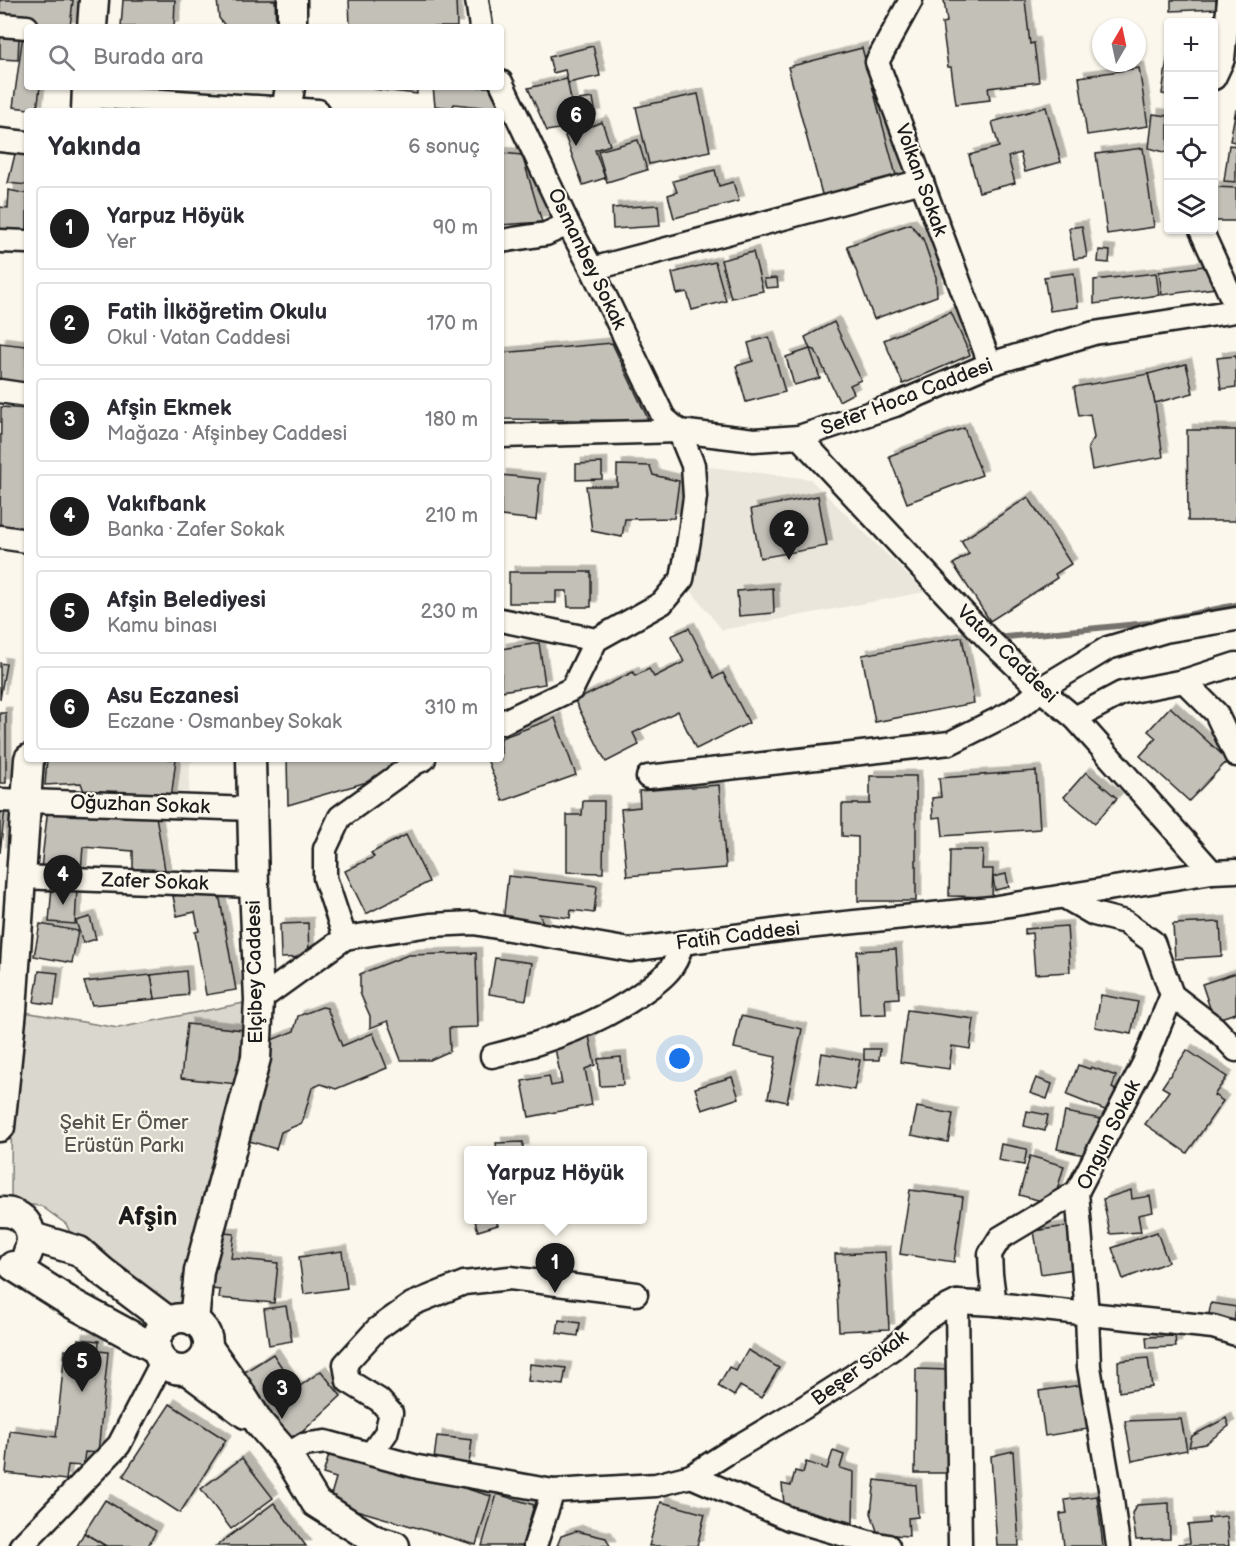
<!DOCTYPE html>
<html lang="tr">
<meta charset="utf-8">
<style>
body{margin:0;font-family:"Balsamiq Sans",sans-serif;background:#f2f2f3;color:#2b2b33}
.controls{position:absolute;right:18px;top:18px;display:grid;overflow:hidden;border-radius:6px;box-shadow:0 2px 4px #0004}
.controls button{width:54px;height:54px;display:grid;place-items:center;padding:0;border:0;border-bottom:2px solid #e1e1e2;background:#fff;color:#2b2b33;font:30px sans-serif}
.compass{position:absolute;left:1092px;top:18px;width:54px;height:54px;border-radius:50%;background:#fff;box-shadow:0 2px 4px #0004;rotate:9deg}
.you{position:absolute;left:680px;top:1059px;width:21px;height:21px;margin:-15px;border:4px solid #fff;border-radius:50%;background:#1a73e8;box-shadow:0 0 0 9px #1a73e833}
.badge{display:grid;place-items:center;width:39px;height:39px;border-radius:50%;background:#1c1c1c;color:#fff;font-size:20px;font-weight:700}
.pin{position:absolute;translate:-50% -50px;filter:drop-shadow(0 2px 3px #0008)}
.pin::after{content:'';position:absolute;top:32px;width:21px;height:18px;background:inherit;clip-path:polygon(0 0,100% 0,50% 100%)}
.popup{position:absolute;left:464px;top:1146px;width:183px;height:78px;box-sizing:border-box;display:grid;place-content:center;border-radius:6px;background:#fff;filter:drop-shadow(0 2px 4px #0005);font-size:20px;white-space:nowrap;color:#7c7c81}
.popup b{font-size:22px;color:#2b2b33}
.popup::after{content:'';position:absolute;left:50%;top:100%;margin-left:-12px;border:12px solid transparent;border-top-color:#fff}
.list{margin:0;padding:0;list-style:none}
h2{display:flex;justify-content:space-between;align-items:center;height:78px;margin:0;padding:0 24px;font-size:26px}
h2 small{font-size:20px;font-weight:400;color:#7c7c81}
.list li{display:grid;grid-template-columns:39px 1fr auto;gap:18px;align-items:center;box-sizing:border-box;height:84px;margin:0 12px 12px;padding:0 12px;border:2px solid #e1e1e2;border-radius:6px}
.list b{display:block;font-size:22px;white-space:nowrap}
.list p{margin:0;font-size:20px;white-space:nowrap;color:#7c7c81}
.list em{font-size:20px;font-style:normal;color:#7c7c81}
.icon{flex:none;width:33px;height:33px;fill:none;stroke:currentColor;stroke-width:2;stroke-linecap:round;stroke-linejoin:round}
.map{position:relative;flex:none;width:1236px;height:1546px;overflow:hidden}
.search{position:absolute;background:#fff;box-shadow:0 2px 4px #0004;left:24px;top:24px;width:480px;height:66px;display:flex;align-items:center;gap:15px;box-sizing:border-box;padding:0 21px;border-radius:6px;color:#7c7c81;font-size:22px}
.panel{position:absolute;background:#fff;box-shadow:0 2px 4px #0004;left:24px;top:108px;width:480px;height:654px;border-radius:6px}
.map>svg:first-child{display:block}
</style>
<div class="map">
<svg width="1236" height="1546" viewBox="0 0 1236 1546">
<defs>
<filter id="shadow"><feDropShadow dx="5.5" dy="-5.5" stdDeviation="0" flood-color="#0004"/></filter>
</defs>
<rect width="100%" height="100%" fill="#fbf7ec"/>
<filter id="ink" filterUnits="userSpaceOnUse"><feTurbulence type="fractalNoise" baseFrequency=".0167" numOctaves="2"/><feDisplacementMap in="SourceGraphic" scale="12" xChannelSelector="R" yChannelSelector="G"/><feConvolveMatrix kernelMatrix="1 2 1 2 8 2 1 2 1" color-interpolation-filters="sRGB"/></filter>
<g filter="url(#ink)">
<g fill="#eae6dc">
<polygon points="693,465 810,479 925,592 722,630 682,579"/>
<polygon points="65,759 196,759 190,763 189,793 64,786"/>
</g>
<polygon fill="#dad7ce" stroke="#7b7a75" stroke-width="1.5" points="259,1000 186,1319 79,1251 66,1224 41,1206 11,1203 12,1010 118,1028"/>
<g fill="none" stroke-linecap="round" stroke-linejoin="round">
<polyline stroke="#74726e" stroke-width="6" points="996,638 1148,623 1236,605"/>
</g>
<g fill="#c3c0b8" stroke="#1c1c1c" stroke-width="1.5" filter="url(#shadow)">
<polygon points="0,0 73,0 70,27 27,27 0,25"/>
<polygon points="123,0 175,0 174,27 121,27"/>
<polygon points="217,0 275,0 276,27 226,27 219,18"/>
<polygon points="349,0 456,0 457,27 350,27"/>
<polygon points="944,0 1025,0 1030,44 1034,43 1039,82 988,88 990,100 956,104 951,67 948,67 942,23 947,22"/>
<polygon points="1171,0 1216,0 1217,9 1171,11"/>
<polygon points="0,35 19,37 18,60 0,59"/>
<polygon points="23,35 27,36 27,87 40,87 37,110 13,107"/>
<polygon points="593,46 600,76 568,83 565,70 553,73 549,57"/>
<polygon points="862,48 897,179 823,198 788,67"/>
<polygon points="1168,53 1168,95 1162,94"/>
<polygon points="1139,68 1148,126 1087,135 1079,77"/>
<polygon points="567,79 576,126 547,131 528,88"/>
<polygon points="374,87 417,87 417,94 374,89"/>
<polygon points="433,87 489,87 500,109 454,104 452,108 435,106"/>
<polygon points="698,94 710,151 649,164 636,107"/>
<polygon points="593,98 596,115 581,117 579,100"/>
<polygon points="1046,107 1061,162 1025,172 1020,153 1008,157 1015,183 979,192 969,155 999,147 992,122"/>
<polygon points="1236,109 1236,142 1230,141"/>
<polygon points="1153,114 1168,116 1168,153 1149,148"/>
<polygon points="602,122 610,145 595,150 605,178 583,185 565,136"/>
<polygon points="638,140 647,170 607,182 598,151"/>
<polygon points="1229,145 1236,146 1236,182 1224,181"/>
<polygon points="1143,148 1154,227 1107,234 1096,154"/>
<polygon points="16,150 27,150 27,185 8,183"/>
<polygon points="501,153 522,155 542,222 501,225"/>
<polygon points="715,170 719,186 733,182 739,201 674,218 668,195 677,192 673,181"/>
<polygon points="1214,187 1236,188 1236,221 1214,221"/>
<polygon points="9,190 27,194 27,237 0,234 0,207 8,208"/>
<polygon points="658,205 660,226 613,229 612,208"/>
<polygon points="910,224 923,239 936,277 937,296 874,319 847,246"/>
<polygon points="1082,226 1087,257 1074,259 1069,228"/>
<polygon points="1099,250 1110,251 1109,263 1098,262"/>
<polygon points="753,252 763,291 731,298 721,260"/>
<polygon points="715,262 726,301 692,310 687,292 677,294 672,273"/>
<polygon points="1212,265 1215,288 1162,295 1159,272"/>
<polygon points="1074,273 1078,307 1050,311 1044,277"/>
<polygon points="1156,273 1159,295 1094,304 1094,280"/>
<polygon points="777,278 778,287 766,288 764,279"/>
<polygon points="951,312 970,355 903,384 884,340"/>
<polygon points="834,322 861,380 850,385 854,393 839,401 815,350 810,349 805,337"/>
<polygon points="769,337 785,392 746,402 736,366 753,361 748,343"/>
<polygon points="26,339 27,391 0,388 0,343 25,346"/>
<polygon points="612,343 649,421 501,419 501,353"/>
<polygon points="810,349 820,378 794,385 786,357"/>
<polygon points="1236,356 1236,387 1221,389 1217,358"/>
<polygon points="1186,364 1193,393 1155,403 1148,374"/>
<polygon points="1148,374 1155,403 1163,457 1092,470 1088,447 1094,438 1090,414 1079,416 1074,387"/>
<polygon points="1,407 27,409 27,528 0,526"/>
<polygon points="964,428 982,475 907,503 889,456"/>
<polygon points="1187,430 1236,430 1236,521 1188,521"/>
<polygon points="602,463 602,479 576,480 576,464"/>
<polygon points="617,465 650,466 653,475 679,481 674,518 625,519 622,537 592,531 586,486 617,486"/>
<polygon points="501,475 540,479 536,520 501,516"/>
<polygon points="818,496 827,546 760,558 751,509"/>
<polygon points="1028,497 1071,564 1055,574 1057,578 990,621 953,564 969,554 961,541"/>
<polygon points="509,572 591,572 591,607 568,607 567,591 556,591 556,603 509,603"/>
<polygon points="773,588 774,613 739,616 737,591"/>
<polygon points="689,628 714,678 723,673 749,723 696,749 678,711 633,733 639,745 606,762 575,701 633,672 635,676 649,669 654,677 684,662 671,636"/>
<polygon points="962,637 974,703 875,722 862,655"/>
<polygon points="539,643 545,684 501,691 501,649"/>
<polygon points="0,663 6,664 0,699"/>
<polygon points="1170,707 1228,760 1189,801 1140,756 1156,738 1148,731"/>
<rect x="0" y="713" width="6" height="70"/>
<polygon points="555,718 576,775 503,801 487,759 501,759 501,738"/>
<polygon points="47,759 176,759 171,799 86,797 81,783 45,785"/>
<polygon points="287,759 395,759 398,773 288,805"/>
<polygon points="1036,771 1040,829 943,836 941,817 933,818 932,798 941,797 939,778"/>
<polygon points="1086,772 1117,798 1095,823 1064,797"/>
<polygon points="870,776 916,776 916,901 858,901 858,837 842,836 842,804 870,804"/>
<polygon points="719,785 726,868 627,876 621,809 640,807 639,791"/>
<polygon points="583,801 604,801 603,873 567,872 567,815 582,815"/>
<polygon points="0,808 5,809 0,853"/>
<polygon points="48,808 156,816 166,876 133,872 133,851 83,847 81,871 41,868"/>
<polygon points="406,835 429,882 366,914 345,871 374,857 371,853"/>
<polygon points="950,850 983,850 982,869 993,869 992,897 949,896"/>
<polygon points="1006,874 1009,887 995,890 993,877"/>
<polygon points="508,876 597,886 594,913 571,910 570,918 539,914 545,927 503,923"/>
<polygon points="52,886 77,888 75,924 49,922"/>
<polygon points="218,888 236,990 206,995 195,932 199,931 195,912 177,916 173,896"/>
<polygon points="90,917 96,939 83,943 76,921"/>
<polygon points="1220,922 1222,956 1175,959 1173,924"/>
<polygon points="308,923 309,957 281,958 280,924"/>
<polygon points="40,924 78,931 72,963 34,956"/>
<polygon points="1067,926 1070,972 1035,974 1032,933 1025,934 1025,929"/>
<polygon points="896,949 899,998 885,999 886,1014 860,1015 857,951"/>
<polygon points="476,953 478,1027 449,1028 450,1051 430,1060 401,1060 396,1047 395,1039 388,1021 370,1028 370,1016 360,993 360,974 408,955"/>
<polygon points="495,958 532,963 526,1000 489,994"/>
<polygon points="39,971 58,973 54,1005 34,1002"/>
<polygon points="186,971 188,995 155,999 151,975"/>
<polygon points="1236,973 1236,1013 1214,1020 1202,984"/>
<polygon points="151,975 155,999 92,1005 84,982"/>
<polygon points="1101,995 1138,1002 1131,1034 1095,1027"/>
<polygon points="322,1007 327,1008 342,1046 373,1033 387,1068 336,1089 321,1084 312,1088 302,1123 281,1132 276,1149 246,1140 269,1041 294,1031 298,1016"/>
<polygon points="907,1010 974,1019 970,1049 952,1046 949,1069 900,1062"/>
<polygon points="741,1016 802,1029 787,1102 768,1098 776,1057 734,1048"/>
<polygon points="187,1024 243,1030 237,1084 181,1078"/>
<polygon points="589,1036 595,1065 585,1069 592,1105 529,1117 522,1081 549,1076 551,1086 562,1084 554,1043"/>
<polygon points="864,1049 880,1049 879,1060 864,1060"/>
<polygon points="1187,1050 1227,1077 1214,1095 1223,1101 1187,1153 1145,1124 1169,1091 1162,1087"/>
<polygon points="822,1053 860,1060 854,1090 817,1083"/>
<polygon points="621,1057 623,1085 600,1086 598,1059"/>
<polygon points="1078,1065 1090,1069 1091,1067 1116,1076 1112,1088 1118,1091 1110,1112 1067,1095"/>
<polygon points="732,1077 739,1098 702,1110 695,1088"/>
<polygon points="1036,1078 1052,1084 1047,1099 1030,1093"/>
<polygon points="917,1107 953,1114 948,1142 911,1135"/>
<polygon points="1027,1111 1048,1115 1045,1131 1024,1126"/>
<polygon points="1065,1112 1101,1119 1093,1157 1057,1149"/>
<polygon points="523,1142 523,1150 497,1150 496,1143"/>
<polygon points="1001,1144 1027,1149 1024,1165 998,1160"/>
<polygon points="1030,1156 1064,1166 1053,1204 1019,1195"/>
<polygon points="910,1190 963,1197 954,1262 900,1254"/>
<polygon points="1131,1190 1132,1199 1150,1196 1153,1212 1138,1215 1141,1232 1110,1234 1103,1199"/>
<polygon points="481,1220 496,1220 498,1225 478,1231 475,1221"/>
<polygon points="1067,1226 1074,1269 1041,1274 1034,1231"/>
<polygon points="212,1232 234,1234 231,1258 278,1263 274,1303 219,1298 220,1290 204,1288"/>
<polygon points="1157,1232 1168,1262 1123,1279 1112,1248"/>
<polygon points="342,1251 347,1288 304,1294 299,1257"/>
<polygon points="885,1252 889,1329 839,1331 835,1254"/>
<polygon points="1211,1303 1236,1307 1234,1323 1208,1319"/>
<polygon points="286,1306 292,1341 269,1345 264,1309"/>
<polygon points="559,1320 580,1323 578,1336 557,1333"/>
<polygon points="1175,1336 1176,1347 1147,1348 1146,1337"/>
<polygon points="78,1339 99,1341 98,1351 108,1352 98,1453 85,1452 83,1466 68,1465 66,1480 6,1473 10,1431 56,1437 65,1350 76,1351"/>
<polygon points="748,1350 779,1368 761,1398 740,1386 734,1396 718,1386 729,1367 736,1371"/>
<polygon points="273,1354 296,1389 321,1371 341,1396 289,1444 240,1375"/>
<polygon points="1148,1358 1152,1387 1119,1392 1118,1361"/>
<polygon points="530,1364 566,1368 563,1385 528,1381"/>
<polygon points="916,1369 950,1370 949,1473 915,1473"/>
<polygon points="1081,1385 1088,1429 1045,1436 1039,1391"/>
<polygon points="170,1404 226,1440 180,1513 123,1476"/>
<polygon points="1226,1418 1229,1426 1205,1444 1189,1447 1192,1436"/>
<polygon points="1181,1419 1187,1450 1132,1461 1125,1421"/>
<polygon points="437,1436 472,1440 469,1464 434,1459"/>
<polygon points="331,1449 491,1496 476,1545 329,1502 336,1478 323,1474"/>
<polygon points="833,1451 844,1455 840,1468 854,1472 853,1523 784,1504 782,1484 791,1486 795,1471 803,1473 806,1462 827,1469"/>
<polygon points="1013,1451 1019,1546 997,1546 991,1456"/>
<polygon points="242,1458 273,1498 231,1529 201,1489"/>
<polygon points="875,1480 916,1485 918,1517 908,1518 909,1536 878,1534 871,1513"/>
<polygon points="497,1494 534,1505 522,1546 482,1546"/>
<polygon points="1097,1496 1103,1546 1064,1546 1060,1514 1067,1513 1065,1500"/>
<polygon points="105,1500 156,1531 148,1546 106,1546 84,1533"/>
<polygon points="661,1502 705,1514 697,1546 649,1546"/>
<polygon points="274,1503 306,1546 216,1546"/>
<polygon points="1169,1503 1170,1539 1136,1540 1132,1513 1137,1505"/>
<polygon points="1226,1516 1229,1546 1178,1546 1178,1544 1190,1543 1188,1525 1209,1523 1208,1518"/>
<polygon points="576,1531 606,1538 610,1546 557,1546 561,1536"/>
<polygon points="84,1533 106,1546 77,1546"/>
</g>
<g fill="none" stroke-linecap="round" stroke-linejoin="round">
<defs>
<g id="minor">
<polyline points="477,0 481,27"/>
<polyline points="911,0 877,62 990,364"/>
<polyline points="0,25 27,27"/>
<polyline points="1214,78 1223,59 1229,0"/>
<polyline points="501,82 568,224 592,269 664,418 679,431 693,465 695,497 689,540 682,579 662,603 596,640 572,689 501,723"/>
<polyline points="87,96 318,111"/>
<polyline points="0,140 27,143"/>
<polyline points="1201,230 1236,307"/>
<polyline points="0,241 27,242"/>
<polyline points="501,241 546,234 568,224"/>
<polyline points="592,269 922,181"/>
<polyline points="0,391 27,395"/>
<polyline points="501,436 679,431 754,440 799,437 895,405 990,364 1094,333 1236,311"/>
<polyline points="799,437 988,639 1040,689 1075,718 1212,872"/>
<polyline points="0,537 27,541"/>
<polyline points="501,620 596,640"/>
<polyline points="1184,681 1216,713 1236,755"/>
<polyline points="1075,718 1122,693 1184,681 1236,664"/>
<polyline points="648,777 950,743 1010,713 1029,700 1040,689 1108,648 1165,631 1236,619"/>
<polyline points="0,800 252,809"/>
<polyline points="20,877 254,886"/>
<polyline points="1063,896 1094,914 1125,922 1153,942 1172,995 1144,1063 1077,1192 1087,1314 1089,1367 1112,1500 1118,1546"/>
<polyline points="345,938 325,878 325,849 340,817 415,763 424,759"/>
<polyline points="1172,995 1215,1028 1236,1050"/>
<polyline points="259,1000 345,938 430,925 474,923 630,950 787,929 991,908 1212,872 1236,871"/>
<path d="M492,1056C545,1043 602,1023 646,990C656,983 667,975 673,965C678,958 680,951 681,943"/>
<polyline points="957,1302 960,1546"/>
<polyline points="995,1304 991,1274 990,1254 1000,1238 1077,1192"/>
<polyline points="371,1454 386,1433 391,1413 379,1400 348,1381 345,1364 377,1329 412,1304 464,1283 510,1278 636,1294"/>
<polyline points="287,1455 303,1445 326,1442 418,1467 553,1491"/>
<polyline points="691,1476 790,1519 872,1543 888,1546"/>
<polyline points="21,1546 119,1445 162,1362"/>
<polyline points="535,1546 553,1491 656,1485 691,1476 732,1450 803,1408 853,1376 893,1348 923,1321 938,1311 957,1302 995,1304 1213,1327 1236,1334"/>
</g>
<g id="major">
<polyline points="92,27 94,0"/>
<polyline points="292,27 292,0"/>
<polyline points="86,111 87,87"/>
<polyline points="286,111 290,87"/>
<polyline points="0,1127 12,1010 29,759"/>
<path d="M0,1212C26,1211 37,1232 27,1255"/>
<polyline points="32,1237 79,1251 103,1272 169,1322"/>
<polyline points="13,1266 73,1304 156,1349"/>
<circle cx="182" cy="1344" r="26"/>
<polyline points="194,1321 199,1271 256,1058 259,1000 254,886 251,759"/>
<polyline points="208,1347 237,1388 260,1424 287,1455 316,1503 375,1540 395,1546"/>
<polyline points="187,1370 246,1414"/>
</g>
</defs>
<use href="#minor" stroke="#1c1c1c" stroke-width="27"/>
<use href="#major" stroke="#1c1c1c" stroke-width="33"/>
<use href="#minor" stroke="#fbf7ec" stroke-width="22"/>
<use href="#major" stroke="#fbf7ec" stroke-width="28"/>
</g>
</g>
<g text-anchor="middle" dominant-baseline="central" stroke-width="4.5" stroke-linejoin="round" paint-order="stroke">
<g font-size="20" fill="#1c1c1c" stroke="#fbf7ec">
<text transform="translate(921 180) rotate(70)">Volkan Sokak</text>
<text transform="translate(587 259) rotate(64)">Osmanbey Sokak</text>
<text transform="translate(907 397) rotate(-21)">Sefer Hoca Caddesi</text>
<text transform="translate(1007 654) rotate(44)">Vatan Caddesi</text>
<text transform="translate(140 805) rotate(2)">Oğuzhan Sokak</text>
<text transform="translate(155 882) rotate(2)">Zafer Sokak</text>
<text transform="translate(738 936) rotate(-7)">Fatih Caddesi</text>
<text transform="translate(255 972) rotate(-91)">Elçibey Caddesi</text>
<text transform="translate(1109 1135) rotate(-64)">Ongun Sokak</text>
<text transform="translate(860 1368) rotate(-36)">Beşer Sokak</text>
</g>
<g font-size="20" fill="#555451" stroke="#fbf7ec">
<text x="124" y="1123">Şehit Er Ömer<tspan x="124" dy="23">Erüstün Parkı</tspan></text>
</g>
<g font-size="26" font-weight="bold" fill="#1c1c1c" stroke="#fbf7ec">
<text x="148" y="1217">Afşin</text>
</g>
</g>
</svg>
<div class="controls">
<button>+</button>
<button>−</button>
<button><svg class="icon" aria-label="locate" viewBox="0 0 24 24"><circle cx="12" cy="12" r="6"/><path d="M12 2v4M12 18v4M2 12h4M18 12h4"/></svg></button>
<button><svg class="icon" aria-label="layers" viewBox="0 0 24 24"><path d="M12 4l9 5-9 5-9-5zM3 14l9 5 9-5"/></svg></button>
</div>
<svg class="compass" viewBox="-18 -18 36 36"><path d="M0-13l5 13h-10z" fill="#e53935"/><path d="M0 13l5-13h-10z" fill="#7c7c81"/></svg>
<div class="you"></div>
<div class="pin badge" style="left:555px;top:1293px">1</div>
<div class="popup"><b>Yarpuz Höyük</b>Yer</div>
<div class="pin badge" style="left:789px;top:560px">2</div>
<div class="pin badge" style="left:282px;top:1419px">3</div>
<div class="pin badge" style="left:63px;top:905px">4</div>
<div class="pin badge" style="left:82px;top:1392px">5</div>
<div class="pin badge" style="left:576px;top:146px">6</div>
<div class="search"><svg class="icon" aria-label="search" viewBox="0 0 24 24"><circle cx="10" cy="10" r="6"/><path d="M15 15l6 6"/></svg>Burada ara</div>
<section class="panel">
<h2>Yakında<small>6 sonuç</small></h2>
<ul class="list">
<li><span class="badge">1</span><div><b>Yarpuz Höyük</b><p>Yer</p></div><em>90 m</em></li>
<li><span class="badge">2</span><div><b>Fatih İlköğretim Okulu</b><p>Okul · Vatan Caddesi</p></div><em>170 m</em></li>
<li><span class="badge">3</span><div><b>Afşin Ekmek</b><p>Mağaza · Afşinbey Caddesi</p></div><em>180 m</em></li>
<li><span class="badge">4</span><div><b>Vakıfbank</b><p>Banka · Zafer Sokak</p></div><em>210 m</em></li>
<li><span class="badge">5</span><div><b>Afşin Belediyesi</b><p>Kamu binası</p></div><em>230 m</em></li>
<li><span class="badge">6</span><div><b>Asu Eczanesi</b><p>Eczane · Osmanbey Sokak</p></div><em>310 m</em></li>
</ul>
</section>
</div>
